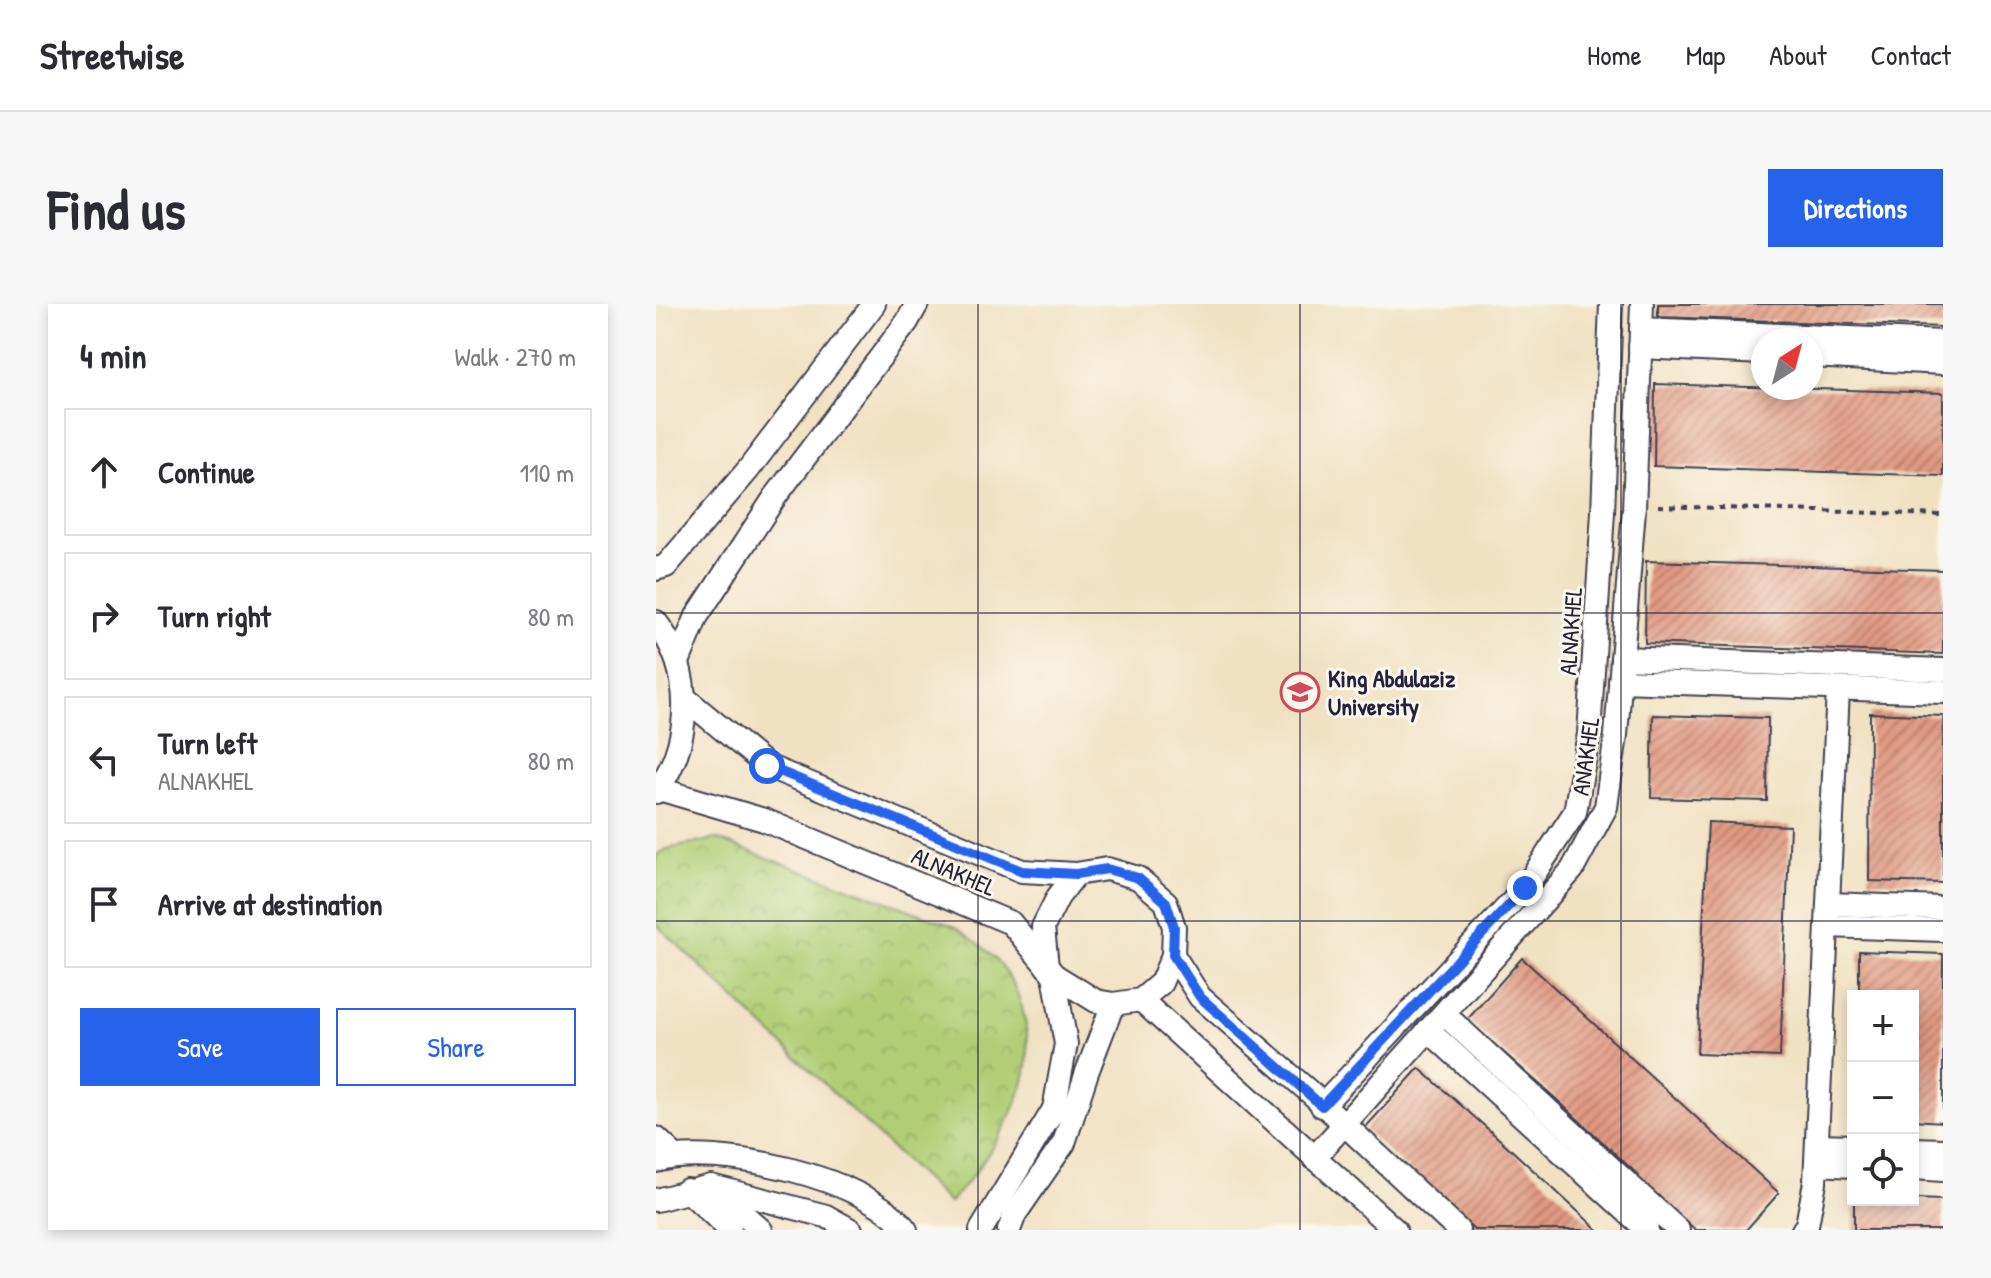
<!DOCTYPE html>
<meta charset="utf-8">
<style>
body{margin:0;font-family:"Patrick Hand",sans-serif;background:#f7f7f7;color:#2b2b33}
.controls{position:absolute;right:24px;bottom:24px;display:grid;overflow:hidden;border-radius:0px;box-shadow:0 4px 12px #0003}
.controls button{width:72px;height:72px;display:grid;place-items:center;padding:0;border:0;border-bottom:2px solid #e1e1e2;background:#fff;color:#2b2b33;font:40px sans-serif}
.compass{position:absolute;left:1095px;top:24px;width:72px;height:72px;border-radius:50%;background:#fff;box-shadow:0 4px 12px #0003;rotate:36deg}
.stop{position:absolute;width:24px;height:24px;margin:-18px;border:6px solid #2563eb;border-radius:50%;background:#fff}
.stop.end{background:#2563eb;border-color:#fff;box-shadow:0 2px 8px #0008}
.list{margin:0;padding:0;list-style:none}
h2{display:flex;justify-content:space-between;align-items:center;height:104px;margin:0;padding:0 32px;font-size:34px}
h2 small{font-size:26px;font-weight:400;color:#7c7c81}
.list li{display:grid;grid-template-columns:52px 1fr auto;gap:24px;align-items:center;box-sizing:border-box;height:128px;margin:0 16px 16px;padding:0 16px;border:2px solid #e1e1e2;border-radius:0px}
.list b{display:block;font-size:30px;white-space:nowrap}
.list p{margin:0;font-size:26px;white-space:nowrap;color:#7c7c81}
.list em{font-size:26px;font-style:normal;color:#7c7c81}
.actions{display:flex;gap:16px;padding:24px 32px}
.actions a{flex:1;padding:18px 0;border:2px solid #2563eb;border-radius:0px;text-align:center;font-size:28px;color:#2563eb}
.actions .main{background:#2563eb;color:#fff}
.icon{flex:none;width:44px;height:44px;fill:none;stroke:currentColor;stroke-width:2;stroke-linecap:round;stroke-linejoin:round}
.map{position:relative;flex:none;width:1287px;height:926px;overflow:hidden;border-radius:0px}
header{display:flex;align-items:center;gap:48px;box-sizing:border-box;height:112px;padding:0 40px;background:#fff;border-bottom:2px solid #e1e1e2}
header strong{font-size:38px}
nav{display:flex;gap:44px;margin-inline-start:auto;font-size:28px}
.intro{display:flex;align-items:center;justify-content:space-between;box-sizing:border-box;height:192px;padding:0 48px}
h1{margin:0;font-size:56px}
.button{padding:20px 36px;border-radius:0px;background:#2563eb;color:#fff;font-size:28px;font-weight:700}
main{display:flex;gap:48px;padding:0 48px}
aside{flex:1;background:#fff;border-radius:0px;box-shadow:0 4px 12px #0003}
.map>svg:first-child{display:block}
</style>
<header>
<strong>Streetwise</strong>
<nav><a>Home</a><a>Map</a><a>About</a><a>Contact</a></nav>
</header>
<div class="intro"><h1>Find us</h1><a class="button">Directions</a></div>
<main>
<aside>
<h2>4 min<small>Walk · 270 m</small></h2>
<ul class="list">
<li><svg class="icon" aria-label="ahead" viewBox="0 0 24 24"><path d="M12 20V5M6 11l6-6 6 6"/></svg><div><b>Continue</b></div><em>110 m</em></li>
<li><svg class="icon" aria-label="right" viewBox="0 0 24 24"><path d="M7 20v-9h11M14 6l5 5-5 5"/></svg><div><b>Turn right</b></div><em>80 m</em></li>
<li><svg class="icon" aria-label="left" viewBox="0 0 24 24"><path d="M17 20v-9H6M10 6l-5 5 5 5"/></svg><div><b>Turn left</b><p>ALNAKHEL</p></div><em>80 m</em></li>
<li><svg class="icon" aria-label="arrive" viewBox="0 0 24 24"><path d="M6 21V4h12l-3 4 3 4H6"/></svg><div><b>Arrive at destination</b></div></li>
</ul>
<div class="actions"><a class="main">Save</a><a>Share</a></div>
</aside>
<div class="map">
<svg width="1287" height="926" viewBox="0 0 1287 926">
<defs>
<pattern id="park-crowns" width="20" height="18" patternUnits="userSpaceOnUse" patternTransform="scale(2)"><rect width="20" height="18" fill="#b0ce75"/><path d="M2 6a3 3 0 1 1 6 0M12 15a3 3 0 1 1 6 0" fill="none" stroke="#97b166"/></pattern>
<pattern id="building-hatch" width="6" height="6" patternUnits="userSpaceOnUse" patternTransform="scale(2)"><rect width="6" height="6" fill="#e09881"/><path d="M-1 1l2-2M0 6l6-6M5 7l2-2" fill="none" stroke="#b57c6b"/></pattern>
</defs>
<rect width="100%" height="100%" fill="#fbf7ec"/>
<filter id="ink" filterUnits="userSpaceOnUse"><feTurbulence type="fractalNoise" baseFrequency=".0125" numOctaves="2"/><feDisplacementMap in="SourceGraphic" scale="16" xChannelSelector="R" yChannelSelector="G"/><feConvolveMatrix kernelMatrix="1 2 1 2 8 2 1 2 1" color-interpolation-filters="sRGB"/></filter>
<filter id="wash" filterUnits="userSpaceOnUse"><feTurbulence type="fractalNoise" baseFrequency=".006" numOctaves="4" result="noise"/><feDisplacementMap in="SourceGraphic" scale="32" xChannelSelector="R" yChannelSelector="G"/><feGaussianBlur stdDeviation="1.8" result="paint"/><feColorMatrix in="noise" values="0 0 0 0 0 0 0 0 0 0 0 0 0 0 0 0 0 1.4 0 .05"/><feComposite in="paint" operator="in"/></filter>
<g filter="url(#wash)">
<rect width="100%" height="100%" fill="#f0e1c3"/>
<path fill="url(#park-crowns)" stroke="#697858" stroke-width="2" d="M60,535L300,623C319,637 341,652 353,673C369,698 375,739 370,768C362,811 323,868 293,899L0,620V551L11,545Z"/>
<g id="blocks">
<g fill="url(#building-hatch)">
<polygon points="1002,0 1287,0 1287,23 1002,13"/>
<polygon points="999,80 1287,89 1287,172 998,162"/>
<polygon points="990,257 1287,266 1287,350 989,339"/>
<polygon points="1214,409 1287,412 1287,579 1213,577"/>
<polygon points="997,411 1112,414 1111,497 995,494"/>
<polygon points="1052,518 1134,522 1124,753 1041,750"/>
<polygon points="1203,647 1287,650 1287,818 1257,816 1257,692 1203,692"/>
<polygon points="866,654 1123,889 1090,926 1040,926 981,875 983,872 898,793 811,716"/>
<polygon points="763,764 850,841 942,926 818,926 708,825"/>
<polygon points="1257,895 1287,896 1287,926 1198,926 1198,896"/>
</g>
</g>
</g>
<g filter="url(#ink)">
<use href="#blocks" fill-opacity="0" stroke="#413f4f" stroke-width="2"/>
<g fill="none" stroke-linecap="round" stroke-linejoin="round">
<defs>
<g id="minor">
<polyline points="985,25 1287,38"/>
<polyline points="984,43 1107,49"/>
<polyline points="1155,52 1287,59"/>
<polyline points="0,265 10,262 92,166 218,0"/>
<path d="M0,318C38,367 37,438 0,488"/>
<polyline points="966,354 1287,366"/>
<polyline points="22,358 41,312 119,193 251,18 261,0"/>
<polyline points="964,377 1287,388"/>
<polyline points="30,395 111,462 366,567 420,570 451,565 482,574 510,598 518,623 517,651 544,693 657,791 802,926"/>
<polyline points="3,485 108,516 355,619 398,671 440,697 457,700 485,696 739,926"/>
<polyline points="1172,600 1287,604"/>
<polyline points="1171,622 1287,626"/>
<polyline points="391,663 387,623 402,593 420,570"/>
<polyline points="485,696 505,679 517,651"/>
<polyline points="788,710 1022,926"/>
<polyline points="772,726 991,926"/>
<polyline points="666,802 869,584 919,508 933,430 947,208 955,0"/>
<polyline points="0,834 18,851"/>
<polyline points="1161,841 1197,842"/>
<polyline points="1257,845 1287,846"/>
<polyline points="658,854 916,566 950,503 960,431 978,205 986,0"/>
<path d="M0,857C59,839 213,874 250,926"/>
<polyline points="1160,860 1197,862"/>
<polyline points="1257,864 1287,866"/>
<polyline points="31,886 74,926"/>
<polyline points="61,887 105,926"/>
<polyline points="0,896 55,882 170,912 195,926"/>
<polyline points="325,926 398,805 410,740 398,671"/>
<polyline points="353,926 359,910 408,839 431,768 457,700"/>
<polyline points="1147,926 1151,921 1159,878 1182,385"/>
</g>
</defs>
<use href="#minor" stroke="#413f4f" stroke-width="26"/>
<polyline stroke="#413f4f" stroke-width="4" stroke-dasharray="6 6" stroke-linecap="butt" points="1002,202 1287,211"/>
<use href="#minor" stroke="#fff" stroke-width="22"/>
</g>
</g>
<g fill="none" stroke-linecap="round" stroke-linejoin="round" filter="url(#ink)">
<polyline stroke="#2563eb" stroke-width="10" points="111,462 366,567 420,570 451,565 482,574 510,598 518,623 517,651 544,693 666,802 869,584"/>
</g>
<path fill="none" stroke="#22223b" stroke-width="2" stroke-opacity="0.55" d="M322,0V926M644,0V926M965,0V926M0,309H1287M0,617H1287"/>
<defs>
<symbol id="university-ring" viewBox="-11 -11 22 22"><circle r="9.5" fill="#fbf7ec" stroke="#d1495b" stroke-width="1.5"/><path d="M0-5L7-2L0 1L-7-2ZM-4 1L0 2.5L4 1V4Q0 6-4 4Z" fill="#d1495b"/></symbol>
</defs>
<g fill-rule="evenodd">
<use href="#university-ring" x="622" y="366" width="44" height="44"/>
</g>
<g text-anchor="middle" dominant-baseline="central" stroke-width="6" stroke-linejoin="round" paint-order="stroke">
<g font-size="24" fill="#22223b" stroke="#fbf7ec">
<text transform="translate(914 327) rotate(-86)">ALNAKHEL</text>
<text transform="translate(929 452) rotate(-82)">ANAKHEL</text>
<text transform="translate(298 567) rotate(23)">ALNAKHEL</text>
</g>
<g font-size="24" font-weight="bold" fill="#22223b" stroke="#fbf7ec" text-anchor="start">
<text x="672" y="374">King Abdulaziz<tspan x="672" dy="28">University</tspan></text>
</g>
</g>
</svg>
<div class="controls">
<button>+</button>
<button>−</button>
<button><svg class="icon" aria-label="locate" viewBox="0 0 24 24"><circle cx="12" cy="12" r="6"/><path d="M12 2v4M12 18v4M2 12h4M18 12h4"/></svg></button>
</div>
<svg class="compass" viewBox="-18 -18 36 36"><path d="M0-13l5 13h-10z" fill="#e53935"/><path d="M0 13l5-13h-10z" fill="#7c7c81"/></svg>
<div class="stop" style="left:111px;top:462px"></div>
<div class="stop end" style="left:869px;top:584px"></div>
</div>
</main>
